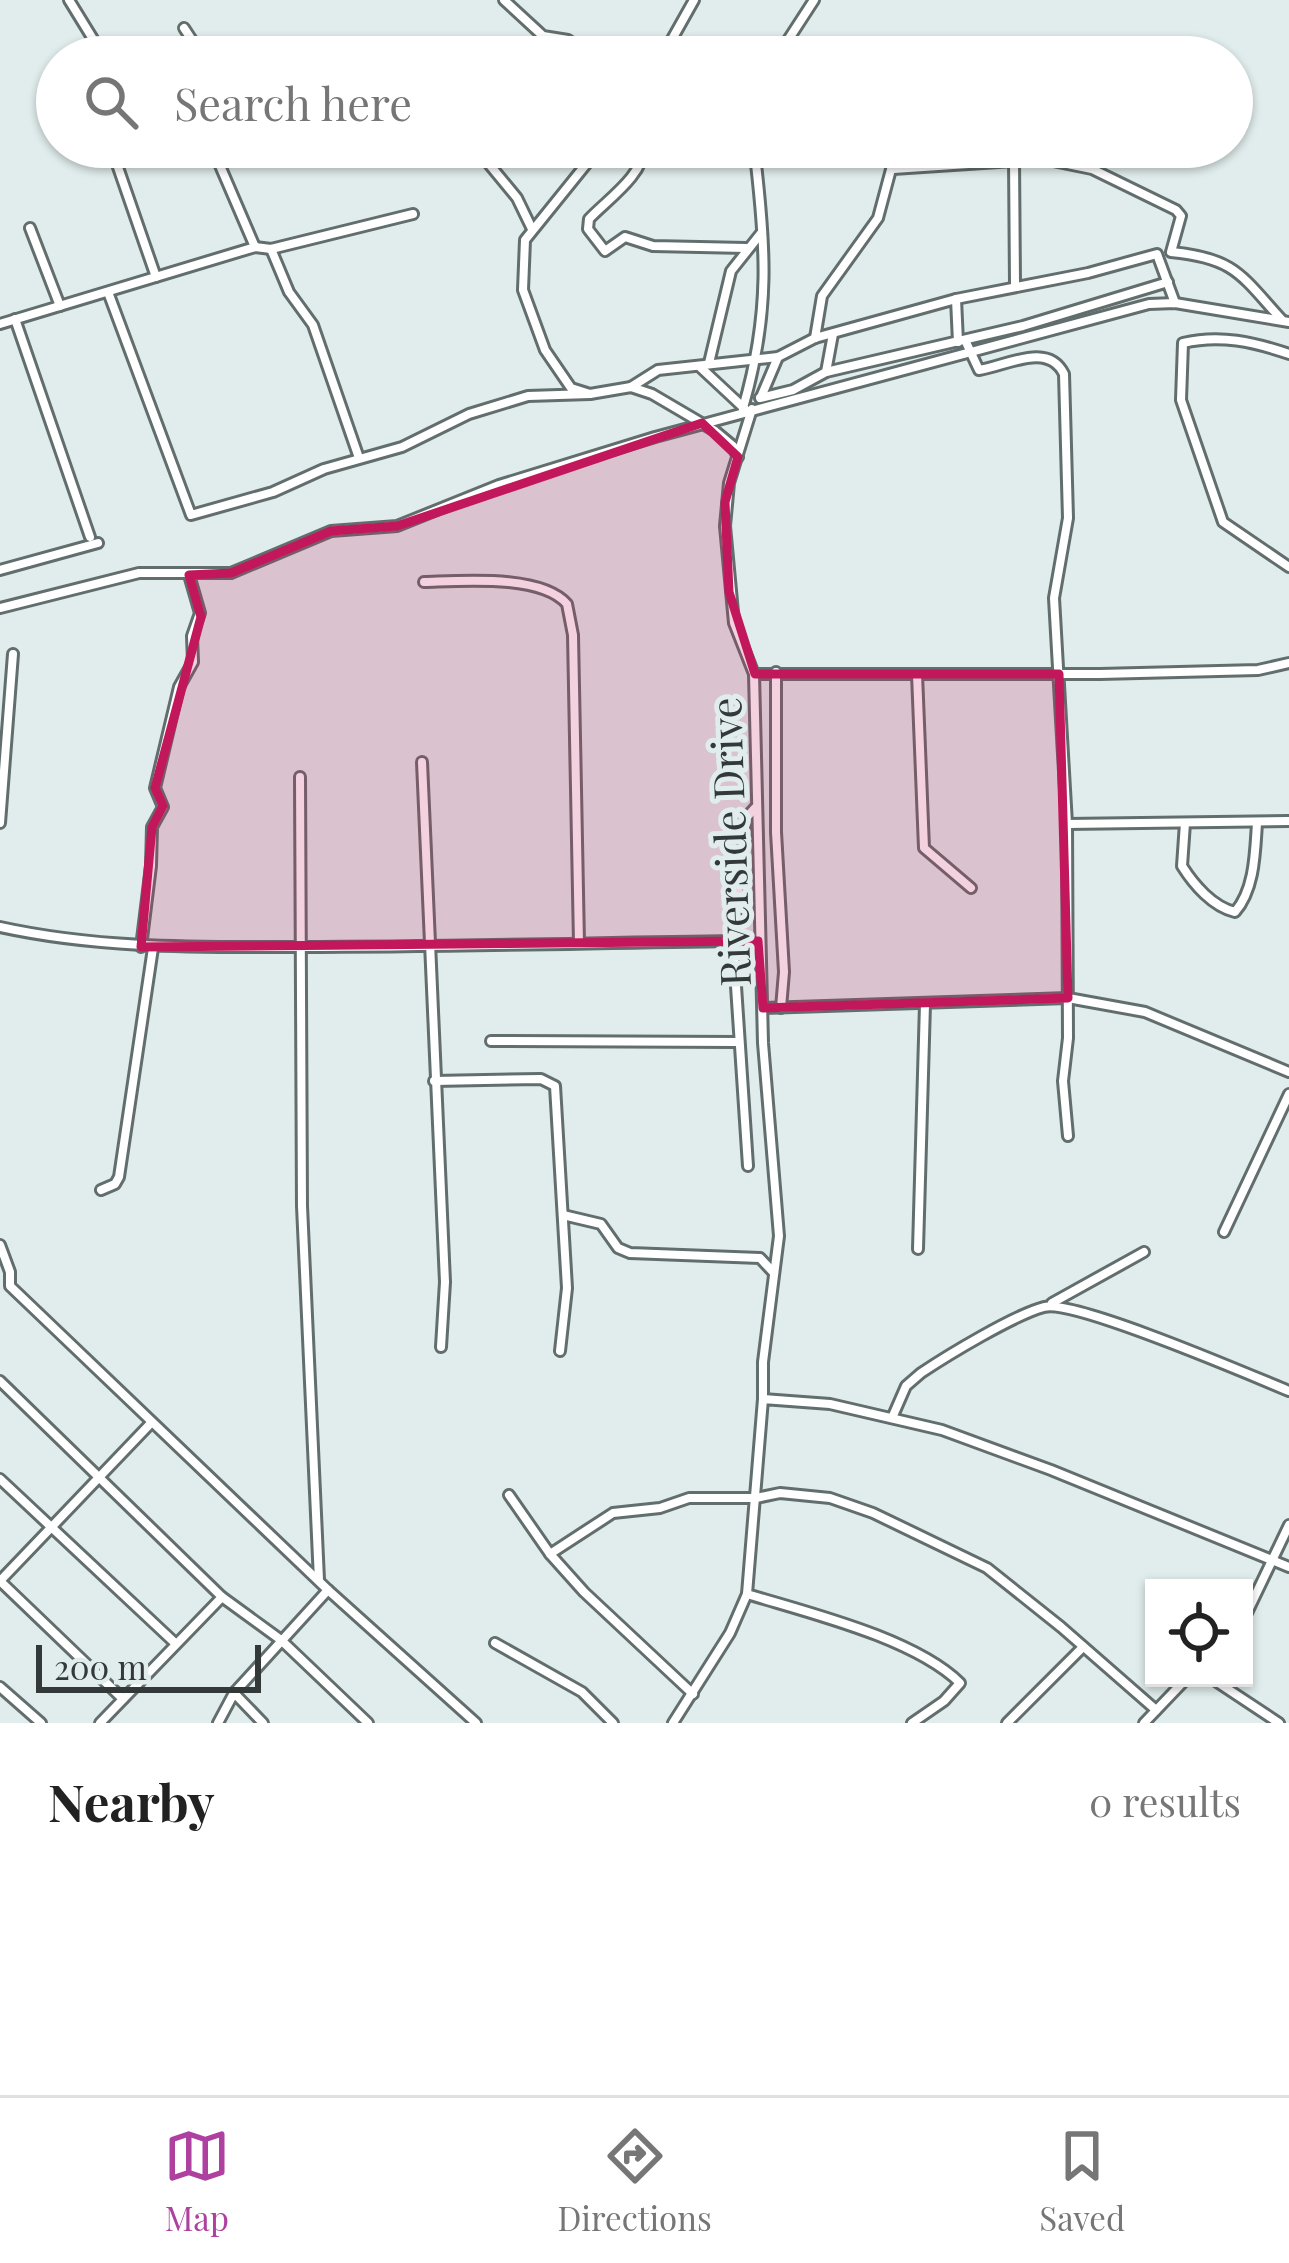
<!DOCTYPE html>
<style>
body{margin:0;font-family:"Playfair Display",serif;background:#f6f6f6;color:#222}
.controls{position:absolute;right:36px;bottom:36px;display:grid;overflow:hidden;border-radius:0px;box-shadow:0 3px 9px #0004}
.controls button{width:108px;height:108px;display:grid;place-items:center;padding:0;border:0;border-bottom:3px solid #e0e0e0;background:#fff;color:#222;font:60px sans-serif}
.scale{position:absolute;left:36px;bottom:30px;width:225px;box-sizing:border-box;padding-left:12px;border:6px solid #333838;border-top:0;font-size:33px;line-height:42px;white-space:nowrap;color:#333838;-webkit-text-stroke:9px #e0edec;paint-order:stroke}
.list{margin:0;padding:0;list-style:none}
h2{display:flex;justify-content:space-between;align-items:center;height:156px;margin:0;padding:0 48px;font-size:51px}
h2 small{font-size:39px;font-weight:400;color:#767676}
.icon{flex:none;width:66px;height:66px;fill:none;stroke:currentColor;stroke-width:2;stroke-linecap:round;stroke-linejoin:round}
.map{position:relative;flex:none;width:1289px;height:1723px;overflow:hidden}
.search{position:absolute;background:#fff;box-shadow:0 3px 9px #0004;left:36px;right:36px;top:36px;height:132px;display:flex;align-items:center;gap:30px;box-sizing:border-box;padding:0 42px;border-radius:66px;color:#767676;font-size:45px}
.sheet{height:372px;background:#fff}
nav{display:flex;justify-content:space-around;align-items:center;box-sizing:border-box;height:168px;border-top:3px solid #e0e0e0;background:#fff;font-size:33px;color:#767676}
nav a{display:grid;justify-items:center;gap:6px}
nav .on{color:#ae41a0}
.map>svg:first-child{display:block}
</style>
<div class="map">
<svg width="1289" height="1723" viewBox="0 0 1289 1723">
<rect width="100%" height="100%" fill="#e0edec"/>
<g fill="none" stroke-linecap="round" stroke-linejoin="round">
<defs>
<g id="street">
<polyline points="69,0 104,57"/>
<polyline points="504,0 543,36 568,40 593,57"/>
<polyline points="184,28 203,57"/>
<polyline points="335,57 352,57"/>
<polyline points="662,57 694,0"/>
<polyline points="777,57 814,0"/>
<polyline points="111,147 156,277"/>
<polyline points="212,147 255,247"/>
<polyline points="475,147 517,198 532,229"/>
<polyline points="600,147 525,240 523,290 545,350 571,388 590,394 631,387 652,394 715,431 733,446 738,457"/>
<path d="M644,147C644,175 608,199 589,219L588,229L605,251L625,237L653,246L746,248"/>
<polyline points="1014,159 1015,284"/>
<path d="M893,169L1043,159L1092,169L1176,210L1181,216L1171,252C1235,258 1241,275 1282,320"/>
<polyline points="30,228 60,306"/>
<polyline points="271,249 289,292 313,325 359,458"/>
<polyline points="108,292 191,515 273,492 324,469 402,447 469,414 528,396 590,394"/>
<polyline points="956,299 1088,273 1157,254 1175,303"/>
<polyline points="15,319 90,537"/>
<polyline points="0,324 255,247 271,249 413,214"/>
<polyline points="815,338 822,296 878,218 897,147"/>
<path d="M965,340L979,370C1006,366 1048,341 1064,374L1068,518L1054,598L1067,824L1068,1038L1063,1081L1068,1136"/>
<path d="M1289,354C1254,342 1220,334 1183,343L1181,400L1223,522L1289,567"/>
<polyline points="709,363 731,271 762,232"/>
<polyline points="699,366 745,409"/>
<polyline points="826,372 833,334"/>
<polyline points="631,387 658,370 778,357 815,338 956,299 958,342"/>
<polyline points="761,397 778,357"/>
<polyline points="760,398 793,390 826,372 1023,326 1168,282"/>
<path d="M743,408C771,312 766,245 754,147"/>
<polyline points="752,409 729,483 725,526 734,623 754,674"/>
<polyline points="0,570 98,543"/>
<path d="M424,582C461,581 541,574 567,604L573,635L579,943"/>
<polyline points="0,608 139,573 231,573 331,531 397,526 499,485 655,437 1149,304 1175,303 1289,322"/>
<polyline points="776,672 776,832 784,972 781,1008"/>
<polyline points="917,674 924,848 971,888"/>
<polyline points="422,762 445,1282 441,1347"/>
<polyline points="300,777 302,1206 319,1580"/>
<polyline points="0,823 13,654"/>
<path d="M1185,823L1182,866C1194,885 1213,907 1235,912C1255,889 1255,852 1257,823"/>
<polyline points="1067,824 1289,821"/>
<path d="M0,927C100,949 199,947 301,947C445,947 589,943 733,941"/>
<polyline points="141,947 151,866 152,827 163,807 155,788 179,687 193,662 192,636 200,613 189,575"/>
<polyline points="764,1008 1068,998 1145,1012 1289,1072"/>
<polyline points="491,1041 738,1042"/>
<polyline points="434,1081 541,1079 555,1086 567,1288 560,1351"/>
<polyline points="748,1166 733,941 746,818 755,808"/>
<polyline points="101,1190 115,1184 119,1177 153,948"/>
<polyline points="563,1215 601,1224 618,1248 630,1253 760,1258 774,1273"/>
<polyline points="1224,1232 1289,1094"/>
<polyline points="0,1245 10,1272 10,1286 328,1590 476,1723"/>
<polyline points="918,1249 925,1004"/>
<polyline points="1052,1303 1144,1252"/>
<polyline points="0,1381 222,1597 281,1640 368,1723"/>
<polyline points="763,1399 763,1362 779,1236 763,1043 754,674 1100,674 1258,670 1289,663"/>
<path d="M892,1418L906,1386L921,1373C948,1355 1014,1315 1044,1307C1074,1299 1250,1375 1289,1391"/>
<polyline points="0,1479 175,1643"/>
<polyline points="509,1495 550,1554 584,1592 693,1694"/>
<polyline points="550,1554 613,1513 660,1508 689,1498 756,1498 780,1493 830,1498 873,1513 987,1568 1061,1627 1156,1710"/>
<polyline points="0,1581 151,1423"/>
<polyline points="0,1581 123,1699"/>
<path d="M747,1594C809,1613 914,1638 960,1683L944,1701L912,1723"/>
<polyline points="1244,1619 1289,1525"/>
<polyline points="495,1643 582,1692 613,1723"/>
<polyline points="1211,1678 1279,1723"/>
<polyline points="0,1687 41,1723"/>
<polyline points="235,1694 263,1723"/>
<polyline points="100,1723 222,1597"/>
<polyline points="218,1723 234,1693 328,1590"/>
<polyline points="673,1723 730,1633 747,1594 763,1399 830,1404 942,1430 1051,1470 1289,1567"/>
<polyline points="1007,1723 1083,1647"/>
<polyline points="1144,1723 1187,1678"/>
</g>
</defs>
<use href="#street" stroke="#626e6d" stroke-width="14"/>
<use href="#street" stroke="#fff" stroke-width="8"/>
</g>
<path fill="#c2185b" fill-opacity="0.2" stroke="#c2185b" stroke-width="9" stroke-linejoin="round" d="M702,423L738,457L725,502L729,592L755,674H1059L1068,998L763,1008L758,941L141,947L152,827L163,806L155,788L201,617L189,575L231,573L331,531L397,526Z"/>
<g text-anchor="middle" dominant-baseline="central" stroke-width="10" stroke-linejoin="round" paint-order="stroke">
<g font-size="42" fill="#333838" stroke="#e0edec">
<text transform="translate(729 842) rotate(-92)">Riverside Drive</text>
</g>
</g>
</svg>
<div class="controls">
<button><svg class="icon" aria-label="locate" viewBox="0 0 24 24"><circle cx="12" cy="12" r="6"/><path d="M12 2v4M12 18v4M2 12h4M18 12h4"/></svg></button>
</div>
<div class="scale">200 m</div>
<div class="search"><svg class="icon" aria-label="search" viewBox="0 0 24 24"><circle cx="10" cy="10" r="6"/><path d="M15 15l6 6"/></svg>Search here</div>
</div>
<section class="sheet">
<h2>Nearby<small>0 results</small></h2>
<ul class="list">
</ul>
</section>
<nav>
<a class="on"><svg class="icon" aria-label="map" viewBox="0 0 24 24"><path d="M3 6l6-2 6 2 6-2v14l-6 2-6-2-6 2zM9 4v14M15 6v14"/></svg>Map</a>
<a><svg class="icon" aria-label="directions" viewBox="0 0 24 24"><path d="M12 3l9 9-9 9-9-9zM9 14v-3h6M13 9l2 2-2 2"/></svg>Directions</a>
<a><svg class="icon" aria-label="saved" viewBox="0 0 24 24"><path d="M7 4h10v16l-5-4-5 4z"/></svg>Saved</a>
</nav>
